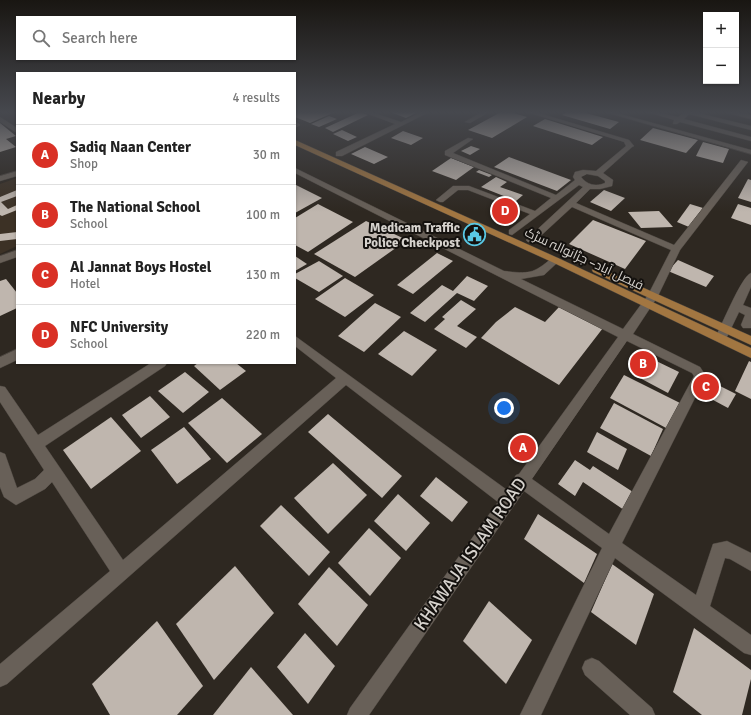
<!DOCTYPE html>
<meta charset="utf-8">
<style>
body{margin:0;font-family:Signika,Cairo,sans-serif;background:#f2f2f2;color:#222}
.controls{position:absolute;right:12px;top:12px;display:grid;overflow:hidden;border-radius:0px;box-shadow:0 1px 3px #0004}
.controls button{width:36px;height:36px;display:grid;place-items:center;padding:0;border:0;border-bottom:1px solid #e0e0e0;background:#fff;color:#222;font:20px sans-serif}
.you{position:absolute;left:504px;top:408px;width:14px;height:14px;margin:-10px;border:3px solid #fff;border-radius:50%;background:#1a73e8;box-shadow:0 0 0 6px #1a73e833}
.badge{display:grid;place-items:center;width:26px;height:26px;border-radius:50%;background:#d93025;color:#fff;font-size:13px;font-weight:700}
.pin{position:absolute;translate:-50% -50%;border:2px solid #fff;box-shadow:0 1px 4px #0006}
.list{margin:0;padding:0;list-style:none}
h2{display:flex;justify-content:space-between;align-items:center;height:52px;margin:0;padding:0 16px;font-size:17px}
h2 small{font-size:13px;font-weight:400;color:#767676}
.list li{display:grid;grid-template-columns:26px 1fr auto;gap:12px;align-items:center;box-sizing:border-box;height:60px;padding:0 16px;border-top:1px solid #e0e0e0}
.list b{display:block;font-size:15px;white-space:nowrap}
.list p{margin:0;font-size:13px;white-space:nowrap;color:#767676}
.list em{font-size:13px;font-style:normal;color:#767676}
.icon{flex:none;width:22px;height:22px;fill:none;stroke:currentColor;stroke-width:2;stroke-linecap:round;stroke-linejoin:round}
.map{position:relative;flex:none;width:751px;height:715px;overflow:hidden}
.search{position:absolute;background:#fff;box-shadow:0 1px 3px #0004;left:16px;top:16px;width:280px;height:44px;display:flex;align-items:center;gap:10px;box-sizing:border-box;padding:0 14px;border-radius:0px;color:#767676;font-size:15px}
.panel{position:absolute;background:#fff;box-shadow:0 1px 3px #0004;left:16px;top:72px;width:280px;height:292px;border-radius:0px}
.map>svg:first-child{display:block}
</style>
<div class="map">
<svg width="751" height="715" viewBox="0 0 751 715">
<rect width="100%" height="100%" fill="#2e2821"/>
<polygon fill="#3c3125" points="17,178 17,246 0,254 0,184"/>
<g fill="#bfb6ae">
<polygon points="299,112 335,112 310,123 295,117 295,113"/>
<polygon points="360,112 368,115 333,132 325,128"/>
<polygon points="390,112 418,112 406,118"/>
<polygon points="501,112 510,112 527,117 492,138 468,130"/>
<polygon points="567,112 582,112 619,122 610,129 562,115"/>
<polygon points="329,116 337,119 319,127 311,124"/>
<polygon points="545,119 603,137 592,145 533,126"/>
<polygon points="0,123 16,136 6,139 16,147 0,152"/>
<polygon points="653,128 698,140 686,153 640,140"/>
<polygon points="342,130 357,137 348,141 333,134"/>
<polygon points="403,131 423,138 411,145 391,138"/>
<polygon points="703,142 729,149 723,163 696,156"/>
<polygon points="471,146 480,149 470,155 461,151"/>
<polygon points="365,147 388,157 374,164 351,154"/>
<polygon points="509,157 571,180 557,191 494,167"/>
<polygon points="451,158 474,167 456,180 432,171"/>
<polygon points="479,170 492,175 489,177 476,172"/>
<polygon points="496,177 507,182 500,187 523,195 516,201 481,187"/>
<polygon points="748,179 751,180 751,202 738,198"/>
<polygon points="296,185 322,198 295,213"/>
<polygon points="17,190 17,196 1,202 8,209 17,205 17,210 2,216 0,215 0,197"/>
<polygon points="604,190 625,198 611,211 590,202"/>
<polygon points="318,204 353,222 308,252 295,245 295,218"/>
<polygon points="690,204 703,208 689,227 677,222"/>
<polygon points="738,204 751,208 751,225 731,218"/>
<polygon points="659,211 673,227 641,228 628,212"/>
<polygon points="593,220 646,241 625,269 569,244"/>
<polygon points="366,221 407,240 355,277 314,254"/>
<polygon points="17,232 17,239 0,241 0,234"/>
<polygon points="437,253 453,261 413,294 397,285"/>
<polygon points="295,256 307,264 295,271"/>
<polygon points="678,260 714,276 706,287 668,271"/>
<polygon points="319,261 343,276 319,292 295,278 295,274"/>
<polygon points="467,276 488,286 474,301 457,293 425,322 410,313 442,285 453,291"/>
<polygon points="345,278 374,295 345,317 315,299"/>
<polygon points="6,279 17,293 17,308 0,316 0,281"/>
<polygon points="461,300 476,309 457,326 477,337 466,348 434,329 445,319 442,317"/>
<polygon points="375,303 401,317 364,352 338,336"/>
<polygon points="515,307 545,322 559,307 603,328 559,385 481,338 496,322"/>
<polygon points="404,331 437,350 412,376 378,354"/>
<polygon points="650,358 679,372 668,393 638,377"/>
<polygon points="749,361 751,362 751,399 735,391"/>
<polygon points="198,363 236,363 246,371 220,390 194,366"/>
<polygon points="185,372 209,392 183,413 158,391"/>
<polygon points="624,375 680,403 668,429 610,398"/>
<polygon points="708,380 736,394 728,408 700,393"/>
<polygon points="150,396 170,417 141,438 122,415"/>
<polygon points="222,398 262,434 227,463 188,423"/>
<polygon points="614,403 663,429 651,456 600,428"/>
<polygon points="328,414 402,476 382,498 308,432"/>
<polygon points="111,417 141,451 91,489 63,450"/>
<polygon points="184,427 211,459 177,484 151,450"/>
<polygon points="597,432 627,449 618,470 587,452"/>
<polygon points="575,460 590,470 593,466 633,492 624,510 583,482 575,496 558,484"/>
<polygon points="333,463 367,495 328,534 294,498"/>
<polygon points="436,477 468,502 452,522 420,496"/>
<polygon points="398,494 430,523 406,551 374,521"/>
<polygon points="281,505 330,552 309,576 260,526"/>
<polygon points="538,514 597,554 584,583 524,539"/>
<polygon points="369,528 401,558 370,596 338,563"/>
<polygon points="612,564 654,594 636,645 591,612"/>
<polygon points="235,566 274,613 214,680 176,624"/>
<polygon points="329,567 368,605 337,646 298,604"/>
<polygon points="489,601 532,640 506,684 463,641"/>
<polygon points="157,621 203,686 177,715 110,715 92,684"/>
<polygon points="694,628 751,670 751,679 742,715 702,715 673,692"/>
<polygon points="305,633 335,666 308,704 277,667"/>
<polygon points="251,667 293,715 213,715"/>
</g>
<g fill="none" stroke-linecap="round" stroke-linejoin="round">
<defs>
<g id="minor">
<polygon points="363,112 371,112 401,122 422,112 429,112 342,156 336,156 336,152 395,124"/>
<polygon points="482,112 489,112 470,123 465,122"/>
<path d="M527,112H535L629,140L634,146L632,147L603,173L613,180L612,186L600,189H590L576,203L674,245L741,160L748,162L680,250L658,296L633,334L700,367L706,376L622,543L696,595L713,544L727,541L751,553V571L730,559L725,558L710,606L751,635V655L744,653L615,558L541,715H520L602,548L524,491L369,715H347L350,708L498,502L346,385L7,684L0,687V664L110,571L52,482L45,489L16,505L4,497L0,487V452L5,454L17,488L35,479L44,470L0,402V386L5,387L38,435L151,363H167L165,366L45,446L123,560L336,378L295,346V336L507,490L516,475L519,474L618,337L295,173V168L504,271C529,274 533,274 552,258H558L560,260L558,262L544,275L521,279L623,329L648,295L671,250L572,207L534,242H528L526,240L583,187L579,185L512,235L509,234V230L530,214L468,190H458L443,202H440L436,200L453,186H469L535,211L551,198L445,155V151L468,138L473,139L453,153L556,195L575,180L573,177L575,172L583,170L596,171L626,146L624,142ZM587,174L598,176L605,181V183C596,187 587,185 581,177ZM627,341L692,373L694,376L609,534L532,479Z"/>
<polygon points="605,112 613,112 751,150 751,154"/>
<polygon points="647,112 655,112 678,117 685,112 694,112 751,126 751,130 689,114 684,119 751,137 751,141 680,122 677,124 673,124 674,120"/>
<polygon points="724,112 734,112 751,115 751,119"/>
<polygon points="0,117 17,128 17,133 0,122"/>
<polygon points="295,121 300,125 295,128"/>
<polygon points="17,171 17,176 0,181 0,176"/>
<polygon points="17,250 17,257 0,263 0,256"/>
<path d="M751,273V287L743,305L751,308V328H743L741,325L745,315L739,312L725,341H717L715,338C721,327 742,275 751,273Z"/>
<polygon points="17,349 17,360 0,368 0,357"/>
<polygon points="592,658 599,661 652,708 655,715 630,715 585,675 582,668 585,661"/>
</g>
<g id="major">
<polygon points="295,140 558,258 751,348 751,358 552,262 295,145"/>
<polygon points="597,267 751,336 751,345 593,272 592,270"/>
</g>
</defs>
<use href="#minor" stroke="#49433d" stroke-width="1"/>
<use href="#major" stroke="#49433d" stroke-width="1"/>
<use href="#minor" fill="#686058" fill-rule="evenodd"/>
<use href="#major" fill="#a27641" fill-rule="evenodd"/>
</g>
<linearGradient id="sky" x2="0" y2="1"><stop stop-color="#191612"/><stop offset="0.53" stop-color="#46484e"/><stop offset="1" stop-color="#46484e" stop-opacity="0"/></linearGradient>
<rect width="751" height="212" fill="url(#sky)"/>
<defs>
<symbol id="civic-ring" viewBox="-11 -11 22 22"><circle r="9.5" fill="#14110e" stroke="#59c8e5" stroke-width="1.5"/><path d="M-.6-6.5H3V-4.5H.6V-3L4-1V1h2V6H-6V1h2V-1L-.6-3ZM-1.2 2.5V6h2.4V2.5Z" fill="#59c8e5"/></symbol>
</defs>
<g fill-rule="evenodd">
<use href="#civic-ring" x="462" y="222" width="25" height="25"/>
</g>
<g text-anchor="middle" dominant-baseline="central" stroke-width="4" stroke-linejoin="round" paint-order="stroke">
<g font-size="13" font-weight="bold" fill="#d6d2cd" stroke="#14110e" text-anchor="end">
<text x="460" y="228">Medicam Traffic<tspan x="460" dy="15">Police Checkpost</tspan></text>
</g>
<g font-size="13" fill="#d6d2cd" stroke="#14110e">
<text transform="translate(584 259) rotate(25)">فیصل آباد– جڑانوالہ سڑک</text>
</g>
<g font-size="18" fill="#d6d2cd" stroke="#14110e">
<text transform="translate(470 554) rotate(-55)">KHAWAJA ISLAM ROAD</text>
</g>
</g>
</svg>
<div class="controls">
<button>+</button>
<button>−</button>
</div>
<div class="you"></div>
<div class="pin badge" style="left:523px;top:448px">A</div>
<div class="pin badge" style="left:643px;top:364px">B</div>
<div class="pin badge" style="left:706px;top:387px">C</div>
<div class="pin badge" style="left:505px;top:211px">D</div>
<div class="search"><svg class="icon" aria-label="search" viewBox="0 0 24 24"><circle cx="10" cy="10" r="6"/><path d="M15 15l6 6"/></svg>Search here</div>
<section class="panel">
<h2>Nearby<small>4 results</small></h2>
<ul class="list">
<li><span class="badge">A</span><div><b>Sadiq Naan Center</b><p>Shop</p></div><em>30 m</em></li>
<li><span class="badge">B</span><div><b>The National School</b><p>School</p></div><em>100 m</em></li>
<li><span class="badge">C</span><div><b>Al Jannat Boys Hostel</b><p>Hotel</p></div><em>130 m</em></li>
<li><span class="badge">D</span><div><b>NFC University</b><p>School</p></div><em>220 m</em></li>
</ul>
</section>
</div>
